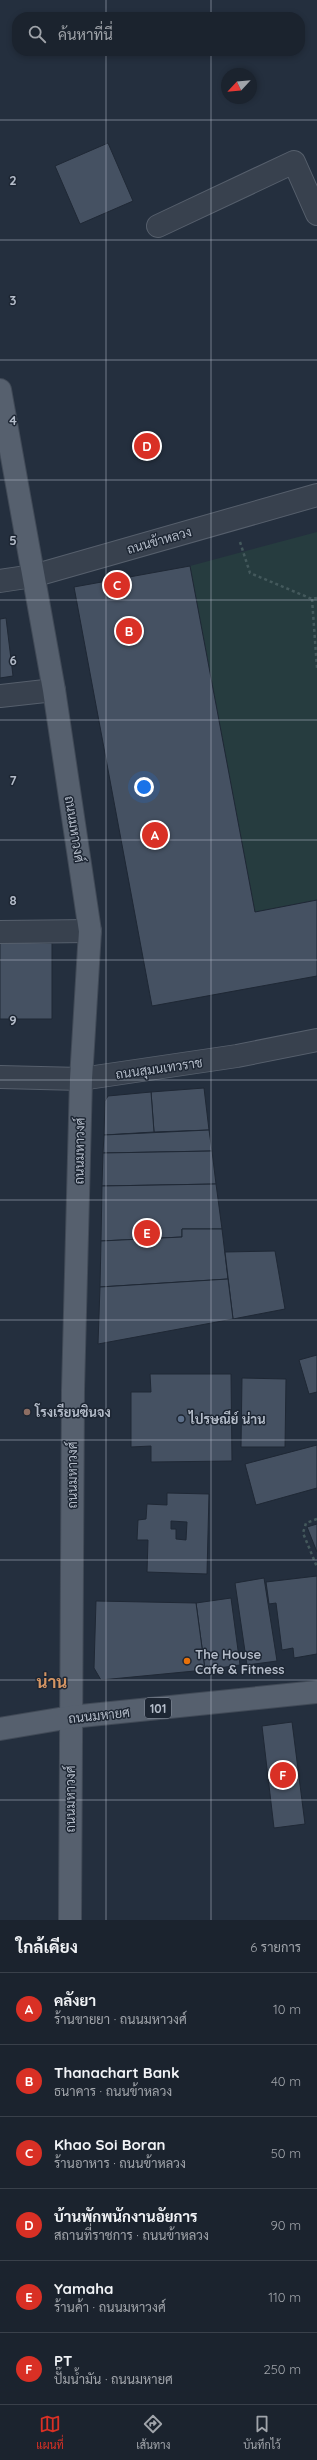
<!DOCTYPE html>
<html lang="th">
<meta charset="utf-8">
<style>
body{margin:0;font-family:Quicksand,Sarabun,sans-serif;background:#282f3a;color:#f1f3f6}
.compass{position:absolute;left:221px;top:68px;width:36px;height:36px;border-radius:50%;background:#1b232e;box-shadow:0 2px 6px #0003;rotate:244deg}
.you{position:absolute;left:144px;top:787px;width:14px;height:14px;margin:-10px;border:3px solid #fff;border-radius:50%;background:#1a73e8;box-shadow:0 0 0 6px #1a73e833}
.badge{display:grid;place-items:center;width:26px;height:26px;border-radius:50%;background:#d93025;color:#fff;font-size:13px;font-weight:700}
.pin{position:absolute;translate:-50% -50%;border:2px solid #fff;box-shadow:0 1px 4px #0006}
.list{margin:0;padding:0;list-style:none}
h2{display:flex;justify-content:space-between;align-items:center;height:52px;margin:0;padding:0 16px;font-size:17px}
h2 small{font-size:13px;font-weight:400;color:#a0a4aa}
.list li{display:grid;grid-template-columns:26px 1fr auto;gap:12px;align-items:center;box-sizing:border-box;height:72px;padding:0 16px;border-top:1px solid #39404a}
.list b{display:block;font-size:15px;white-space:nowrap}
.list p{margin:0;font-size:13px;white-space:nowrap;color:#a0a4aa}
.list em{font-size:13px;font-style:normal;color:#a0a4aa}
.icon{flex:none;width:22px;height:22px;fill:none;stroke:currentColor;stroke-width:2;stroke-linecap:round;stroke-linejoin:round}
.map{position:relative;flex:none;width:317px;height:1920px;overflow:hidden}
.search{position:absolute;background:#1b232e;box-shadow:0 2px 6px #0003;left:12px;right:12px;top:12px;height:44px;display:flex;align-items:center;gap:10px;box-sizing:border-box;padding:0 14px;border-radius:16px;color:#a0a4aa;font-size:15px}
.sheet{height:484px;background:#1b232e}
nav{display:flex;justify-content:space-around;align-items:center;box-sizing:border-box;height:56px;border-top:1px solid #39404a;background:#1b232e;font-size:11px;color:#a0a4aa}
nav a{display:grid;justify-items:center;gap:2px}
nav .on{color:#d93025}
.map>svg:first-child{display:block}
</style>
<div class="map">
<svg width="317" height="1920" viewBox="0 0 317 1920">
<rect width="100%" height="100%" fill="#242f3e"/>
<polygon fill="#263c3f" points="317,532 317,900 255,912 190,566"/>
<g fill="#455162" stroke="#1f2835" fill-rule="evenodd">
<polygon points="108,143 133,201 80,224 55,166"/>
<polygon points="190,566 255,912 317,900 317,976 152,1006 74,587"/>
<polygon points="6,618 13,676 0,678 0,619"/>
<polygon points="0,942 52,943 52,1019 0,1019"/>
<polygon points="204,1088 209,1130 154,1132 151,1092"/>
<polygon points="151,1092 154,1132 104,1135 105,1101 108,1096"/>
<polygon points="209,1130 212,1151 103,1153 104,1135"/>
<polygon points="212,1151 216,1184 102,1186 103,1153"/>
<polygon points="216,1184 222,1229 182,1229 182,1237 101,1241 102,1186"/>
<polygon points="182,1229 222,1229 228,1279 100,1287 101,1241 182,1237"/>
<polygon points="275,1251 285,1309 233,1319 225,1252"/>
<polygon points="228,1279 233,1319 98,1344 100,1287"/>
<polygon points="317,1355 317,1392 309,1394 299,1360"/>
<polygon points="150,1374 231,1374 232,1461 151,1462 151,1446 131,1447 131,1392 151,1392"/>
<polygon points="242,1378 286,1379 285,1447 241,1447"/>
<polygon points="317,1445 317,1488 256,1505 245,1464"/>
<path d="M167,1493L209,1494L207,1574L147,1572L148,1540H137L138,1520L146,1519L147,1504L167,1505ZM171,1521L187,1522L186,1540L176,1539V1529H171Z"/>
<polygon points="317,1524 317,1552 307,1527"/>
<polygon points="317,1576 317,1654 294,1658 293,1648 282,1650 276,1603 269,1604 266,1582"/>
<polygon points="264,1578 277,1661 247,1665 235,1583"/>
<polygon points="231,1598 240,1665 205,1670 196,1603"/>
<polygon points="96,1601 196,1603 205,1670 101,1680 94,1668"/>
<polygon points="292,1722 305,1824 274,1828 262,1726"/>
</g>
<g fill="none" stroke-linecap="round" stroke-linejoin="round">
<defs>
<g id="minor">
<polyline points="158,226 294,162 317,214"/>
<polyline points="0,581 33,576 317,495"/>
<polyline points="0,696 54,690"/>
<polyline points="0,932 90,931"/>
<polyline points="0,1077 81,1079 237,1056 317,1040"/>
</g>
<g id="major">
<polyline points="0,390 54,690 90,931 81,1079 73,1390 70,1920"/>
<polyline points="0,1729 71,1717 317,1692"/>
</g>
</defs>
<use href="#minor" stroke="#565f6c" stroke-width="24"/>
<use href="#major" stroke="#414a57" stroke-width="24"/>
<g stroke="#44595c" stroke-width="2.5" stroke-dasharray="3 3" stroke-linecap="butt">
<polyline points="240,542 250,573 312,599 317,598"/>
<polyline points="312,599 317,668"/>
<polyline points="317,1519 306,1523 303,1533 317,1567"/>
</g>
<use href="#minor" stroke="#38414e" stroke-width="22"/>
<use href="#major" stroke="#56606e" stroke-width="22"/>
</g>
<path fill="none" stroke="#b4bcc9" stroke-width="1" stroke-opacity="0.55" d="M106,0V17M211,0V17M106,51V1920M211,51V1920M0,120H317M0,240H317M0,360H317M0,480H317M0,600H317M0,720H317M0,840H317M0,960H317M0,1080H317M0,1200H317M0,1320H317M0,1440H317M0,1560H317M0,1680H317M0,1800H317"/>
<circle fill="#8d6e63" stroke="#1d2633" stroke-width="1.5" cx="27" cy="1412" r="4"/>
<circle fill="#5c6f8a" stroke="#1d2633" stroke-width="1.5" cx="181" cy="1419" r="4"/>
<circle fill="#e8710a" stroke="#1d2633" stroke-width="1.5" cx="187" cy="1661" r="4"/>
<g text-anchor="middle" dominant-baseline="central" stroke-width="3" stroke-linejoin="round" paint-order="stroke">
<rect fill="#1d2633" stroke="#878f9c" stroke-width="1" x="145" y="1698" width="26" height="20" rx="3"/>
<g font-size="12" font-weight="bold" fill="#b4bcc9">
<text x="158" y="1708">101</text>
</g>
<g font-size="13" fill="#b4bcc9" stroke="#1d2633">
<text transform="translate(159 540) rotate(-16)">ถนนข้าหลวง</text>
<text transform="translate(75 829) rotate(81)">ถนนมหาวงศ์</text>
<text transform="translate(159 1068) rotate(-8)">ถนนสุมนเทวราช</text>
<text transform="translate(79 1151) rotate(-89)">ถนนมหาวงศ์</text>
<text transform="translate(72 1475) rotate(-90)">ถนนมหาวงศ์</text>
<text transform="translate(99 1715) rotate(-6)">ถนนมหายศ</text>
<text transform="translate(70 1799) rotate(-90)">ถนนมหาวงศ์</text>
</g>
<g font-size="13" font-weight="bold" fill="#b4bcc9" stroke="#1d2633" text-anchor="start">
<text x="35" y="1412">โรงเรียนซินจง</text>
<text x="189" y="1419">ไปรษณีย์ น่าน</text>
<text x="195" y="1654">The House<tspan x="195" dy="15">Cafe &amp; Fitness</tspan></text>
</g>
<g font-size="17" font-weight="bold" fill="#d59563" stroke="#1d2633">
<text x="52" y="1681">น่าน</text>
</g>
</g>
<g font-size="13" text-anchor="middle" font-weight="bold" fill="#b4bcc9" stroke="#1d2633" stroke-width="3" stroke-linejoin="round" paint-order="stroke">
<text x="13" y="185">2</text>
<text x="13" y="305">3</text>
<text x="13" y="425">4</text>
<text x="13" y="545">5</text>
<text x="13" y="665">6</text>
<text x="13" y="785">7</text>
<text x="13" y="905">8</text>
<text x="13" y="1025">9</text>
</g>
</svg>
<svg class="compass" viewBox="-18 -18 36 36"><path d="M0-13l5 13h-10z" fill="#e53935"/><path d="M0 13l5-13h-10z" fill="#a0a4aa"/></svg>
<div class="you"></div>
<div class="pin badge" style="left:155px;top:835px">A</div>
<div class="pin badge" style="left:129px;top:631px">B</div>
<div class="pin badge" style="left:117px;top:585px">C</div>
<div class="pin badge" style="left:147px;top:446px">D</div>
<div class="pin badge" style="left:147px;top:1233px">E</div>
<div class="pin badge" style="left:283px;top:1775px">F</div>
<div class="search"><svg class="icon" aria-label="search" viewBox="0 0 24 24"><circle cx="10" cy="10" r="6"/><path d="M15 15l6 6"/></svg>ค้นหาที่นี่</div>
</div>
<section class="sheet">
<h2>ใกล้เคียง<small>6 รายการ</small></h2>
<ul class="list">
<li><span class="badge">A</span><div><b>คลังยา</b><p>ร้านขายยา · ถนนมหาวงศ์</p></div><em>10 m</em></li>
<li><span class="badge">B</span><div><b>Thanachart Bank</b><p>ธนาคาร · ถนนข้าหลวง</p></div><em>40 m</em></li>
<li><span class="badge">C</span><div><b>Khao Soi Boran</b><p>ร้านอาหาร · ถนนข้าหลวง</p></div><em>50 m</em></li>
<li><span class="badge">D</span><div><b>บ้านพักพนักงานอัยการ</b><p>สถานที่ราชการ · ถนนข้าหลวง</p></div><em>90 m</em></li>
<li><span class="badge">E</span><div><b>Yamaha</b><p>ร้านค้า · ถนนมหาวงศ์</p></div><em>110 m</em></li>
<li><span class="badge">F</span><div><b>PT</b><p>ปั๊มน้ำมัน · ถนนมหายศ</p></div><em>250 m</em></li>
</ul>
</section>
<nav>
<a class="on"><svg class="icon" aria-label="map" viewBox="0 0 24 24"><path d="M3 6l6-2 6 2 6-2v14l-6 2-6-2-6 2zM9 4v14M15 6v14"/></svg>แผนที่</a>
<a><svg class="icon" aria-label="directions" viewBox="0 0 24 24"><path d="M12 3l9 9-9 9-9-9zM9 14v-3h6M13 9l2 2-2 2"/></svg>เส้นทาง</a>
<a><svg class="icon" aria-label="saved" viewBox="0 0 24 24"><path d="M7 4h10v16l-5-4-5 4z"/></svg>บันทึกไว้</a>
</nav>
